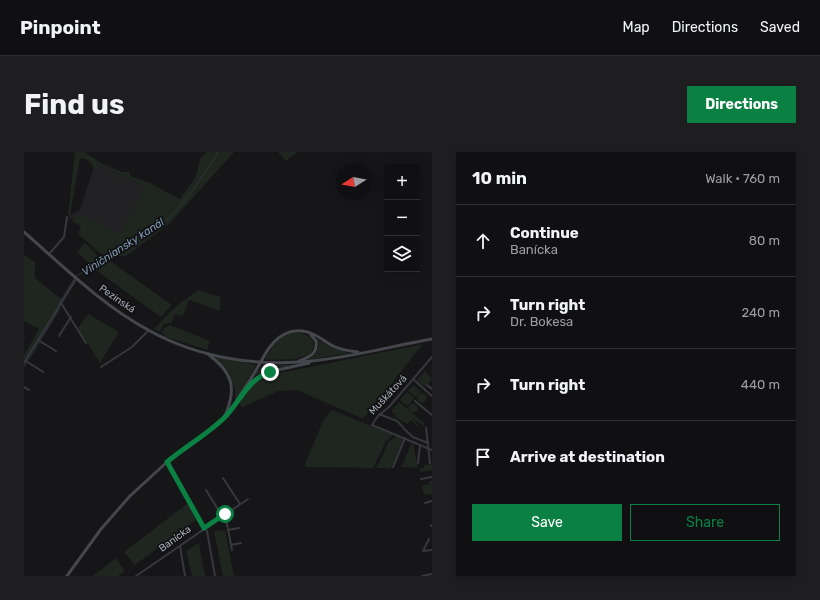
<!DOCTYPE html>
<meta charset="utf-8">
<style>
body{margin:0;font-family:Rubik,sans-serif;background:#1e1e20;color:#f1f3f6}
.controls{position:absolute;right:12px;top:12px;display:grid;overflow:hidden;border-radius:0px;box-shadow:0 2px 10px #0003}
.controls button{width:36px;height:36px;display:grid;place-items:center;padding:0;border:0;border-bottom:1px solid #303032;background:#101012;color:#f1f3f6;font:20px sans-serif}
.compass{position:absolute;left:312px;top:12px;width:36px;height:36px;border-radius:50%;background:#101012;box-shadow:0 2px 10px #0003;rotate:259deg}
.stop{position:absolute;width:12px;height:12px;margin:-9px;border:3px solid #0b8043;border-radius:50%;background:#fff}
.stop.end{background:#0b8043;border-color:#fff;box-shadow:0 1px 4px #0008}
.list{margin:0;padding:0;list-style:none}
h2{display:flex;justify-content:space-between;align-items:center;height:52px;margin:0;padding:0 16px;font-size:17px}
h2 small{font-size:13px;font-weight:400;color:#9c9d9f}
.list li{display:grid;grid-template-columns:26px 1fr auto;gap:12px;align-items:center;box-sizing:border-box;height:72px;padding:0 16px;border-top:1px solid #303032}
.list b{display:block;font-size:15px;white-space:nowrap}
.list p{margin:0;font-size:13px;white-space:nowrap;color:#9c9d9f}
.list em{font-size:13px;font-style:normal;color:#9c9d9f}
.actions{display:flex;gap:8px;padding:12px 16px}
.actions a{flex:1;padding:9px 0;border:1px solid #0b8043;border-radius:0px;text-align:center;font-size:14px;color:#0b8043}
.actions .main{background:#0b8043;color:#fff}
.icon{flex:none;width:22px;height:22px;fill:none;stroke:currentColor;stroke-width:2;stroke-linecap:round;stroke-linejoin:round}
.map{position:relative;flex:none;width:408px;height:424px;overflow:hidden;border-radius:0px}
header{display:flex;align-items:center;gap:24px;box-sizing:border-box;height:56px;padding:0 20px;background:#101012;border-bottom:1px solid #303032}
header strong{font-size:19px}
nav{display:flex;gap:22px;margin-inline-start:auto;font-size:14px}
.intro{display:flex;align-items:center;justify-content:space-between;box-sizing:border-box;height:96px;padding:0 24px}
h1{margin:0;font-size:28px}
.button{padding:10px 18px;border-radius:0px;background:#0b8043;color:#fff;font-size:14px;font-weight:700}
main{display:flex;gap:24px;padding:0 24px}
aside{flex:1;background:#101012;border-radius:0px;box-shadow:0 2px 10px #0003}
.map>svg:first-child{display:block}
</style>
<header>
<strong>Pinpoint</strong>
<nav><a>Map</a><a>Directions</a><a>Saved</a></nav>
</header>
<div class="intro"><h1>Find us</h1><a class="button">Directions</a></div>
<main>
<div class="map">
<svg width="408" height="424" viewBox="0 0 408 424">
<rect width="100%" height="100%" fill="#161618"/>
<polygon fill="#222225" points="73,12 121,34 96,82 60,63 45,67 46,63 56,58 69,18"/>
<g fill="#1e261f">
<polygon points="51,0 61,0 77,11 97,20 106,20 106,24 126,31 156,47 171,26 177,6 183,0 210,0 145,72 102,104 93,104 86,109 148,153 137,165 73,119 53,100 61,91 77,107 84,108 54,82 57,74 48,69 49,66 60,63 96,82 121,34 73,12 71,17 64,8 58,6 56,7 46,63 44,63"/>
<polygon points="254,0 274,0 262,9"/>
<polygon points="0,103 11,110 11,126 38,148 0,209 0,203 15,177 0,169"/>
<polygon points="174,138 196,145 196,159 165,148 159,164 151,162 148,170 139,173 136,180 130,177 151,155"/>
<polygon points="64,162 95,180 76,211 54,176"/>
<polygon points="146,173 186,189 183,198 142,185 138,181 140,176"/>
<path d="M269,181C279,181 288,182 290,194L286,202L271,207L241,208C248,195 253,185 269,181Z"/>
<path d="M293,187L307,195L326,201L282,208C291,204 297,197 293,187Z"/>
<path d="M399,192L339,267L273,238L254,239L219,255L216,254C217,238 237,224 250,220L251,222Z"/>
<polygon points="190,204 232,213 211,251 211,237 206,221"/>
<polygon points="238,213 275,213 246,217 231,224"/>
<polygon points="401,219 408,227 401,235 393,228"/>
<polygon points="389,233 397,240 392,245 384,239"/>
<polygon points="383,240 391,246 383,254 376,248"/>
<circle cx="398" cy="246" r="4.5"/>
<polygon points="375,250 400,271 401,275 388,266 397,277 387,268 383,272 370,264 371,262 367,259"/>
<circle cx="389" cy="256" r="4.5"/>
<polygon points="308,258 369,283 362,289 349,316 282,315 281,312 300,267"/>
<polygon points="373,284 379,287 367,316 352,316 360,301 364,290"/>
<polygon points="389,291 394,316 377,315 388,291"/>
<polygon points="408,312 408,318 396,320 396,316 400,316 400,313"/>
<polygon points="405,329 408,329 408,342 400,343 398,334 405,332"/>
<polygon points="164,351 173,367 111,413 100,400"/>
<polygon points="201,378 210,424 199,424 190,379"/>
<polygon points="175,391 181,424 168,424 162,399"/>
<polygon points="92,406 101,419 94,424 69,424"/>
</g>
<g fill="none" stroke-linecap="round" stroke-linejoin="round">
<g stroke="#2c353c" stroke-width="1">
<path d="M52,124C81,107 113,93 138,72C162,52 178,25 194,0"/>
<polyline points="34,153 50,127"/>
<polyline points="0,215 36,156"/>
</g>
<g stroke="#37383d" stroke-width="2">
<polyline points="25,102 40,85 43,65"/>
<polyline points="37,151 62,191"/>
<polyline points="35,184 47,165"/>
<polyline points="14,188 32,199"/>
<polyline points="408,205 365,255 354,264 348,273 408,298"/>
<polyline points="2,209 19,220"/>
<polyline points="0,211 52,127"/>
<polyline points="77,215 108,195 125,178"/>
<polyline points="389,227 408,244"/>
<polyline points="403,233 408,237"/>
<polyline points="0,235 5,238"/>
<polyline points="391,249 408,263"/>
<polyline points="355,262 373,269 379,275"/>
<polyline points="379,276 389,285 404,291"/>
<polyline points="402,276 406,311"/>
<polyline points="143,311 183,379 191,424"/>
<polyline points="394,311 396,293"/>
<polyline points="369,315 381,286"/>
<polyline points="199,326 216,352"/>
<polyline points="397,327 408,325"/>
<polyline points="182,338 198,364"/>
<polyline points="401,351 408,349"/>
<polyline points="201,362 208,398"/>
<polyline points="407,374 408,373"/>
<polyline points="204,378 215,376"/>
<polyline points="405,387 399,399 408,398"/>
<polyline points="207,393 217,391"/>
<polyline points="156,394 161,424"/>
<polyline points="112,424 224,347"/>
<polyline points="398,424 408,422"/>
</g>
<g stroke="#45474d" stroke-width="3">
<path d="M0,80C40,115 79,154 126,179C175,206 234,215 288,209C329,205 368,194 408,187"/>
<path d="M184,202C209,221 213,235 201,264"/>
<path d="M240,204C251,184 268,172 291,183C297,186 303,191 309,194C317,198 325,199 334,200"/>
<path d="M275,209C285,205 294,202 292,189L287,183"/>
<polyline points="225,232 240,221 285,211"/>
<polyline points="43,424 77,377 106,344 143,310 194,272 205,261 231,220"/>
</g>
<polyline stroke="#45474d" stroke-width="3" points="231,220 240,204"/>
</g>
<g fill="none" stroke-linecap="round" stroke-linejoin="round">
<path stroke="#0b8043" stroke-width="5" d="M201,362L180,376L143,310C161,295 182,283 199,267C216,251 222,228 246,220"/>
</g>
<g text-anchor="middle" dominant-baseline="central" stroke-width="3.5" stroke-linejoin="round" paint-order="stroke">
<g font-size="10" fill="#a8adb8" stroke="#111113">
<text transform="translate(93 147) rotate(35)">Pezinská</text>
<text transform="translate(364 243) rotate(-47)">Muškátová</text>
<text transform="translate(151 387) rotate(-36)">Banícka</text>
</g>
<g font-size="11" font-style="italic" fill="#7f9bb3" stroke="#111113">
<text transform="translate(99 95) rotate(-33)">Viničniansky kanál</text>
</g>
</g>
</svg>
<div class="controls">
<button>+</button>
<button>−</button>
<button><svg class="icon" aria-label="layers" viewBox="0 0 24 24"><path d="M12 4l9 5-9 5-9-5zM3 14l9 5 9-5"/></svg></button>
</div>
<svg class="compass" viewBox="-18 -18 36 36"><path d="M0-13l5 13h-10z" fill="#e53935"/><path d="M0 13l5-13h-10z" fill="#9c9d9f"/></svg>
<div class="stop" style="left:201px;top:362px"></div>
<div class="stop end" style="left:246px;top:220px"></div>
</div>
<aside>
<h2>10 min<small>Walk · 760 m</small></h2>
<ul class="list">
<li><svg class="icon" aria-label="ahead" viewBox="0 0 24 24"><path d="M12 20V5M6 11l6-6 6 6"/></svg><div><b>Continue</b><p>Banícka</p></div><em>80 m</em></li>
<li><svg class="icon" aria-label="right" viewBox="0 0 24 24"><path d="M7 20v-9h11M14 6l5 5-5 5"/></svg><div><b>Turn right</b><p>Dr. Bokesa</p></div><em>240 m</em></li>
<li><svg class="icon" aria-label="right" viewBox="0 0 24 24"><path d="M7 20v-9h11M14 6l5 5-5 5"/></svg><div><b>Turn right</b></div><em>440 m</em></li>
<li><svg class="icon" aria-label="arrive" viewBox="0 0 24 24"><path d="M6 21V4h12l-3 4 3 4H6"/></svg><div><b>Arrive at destination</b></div></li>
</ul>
<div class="actions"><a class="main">Save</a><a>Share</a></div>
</aside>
</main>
